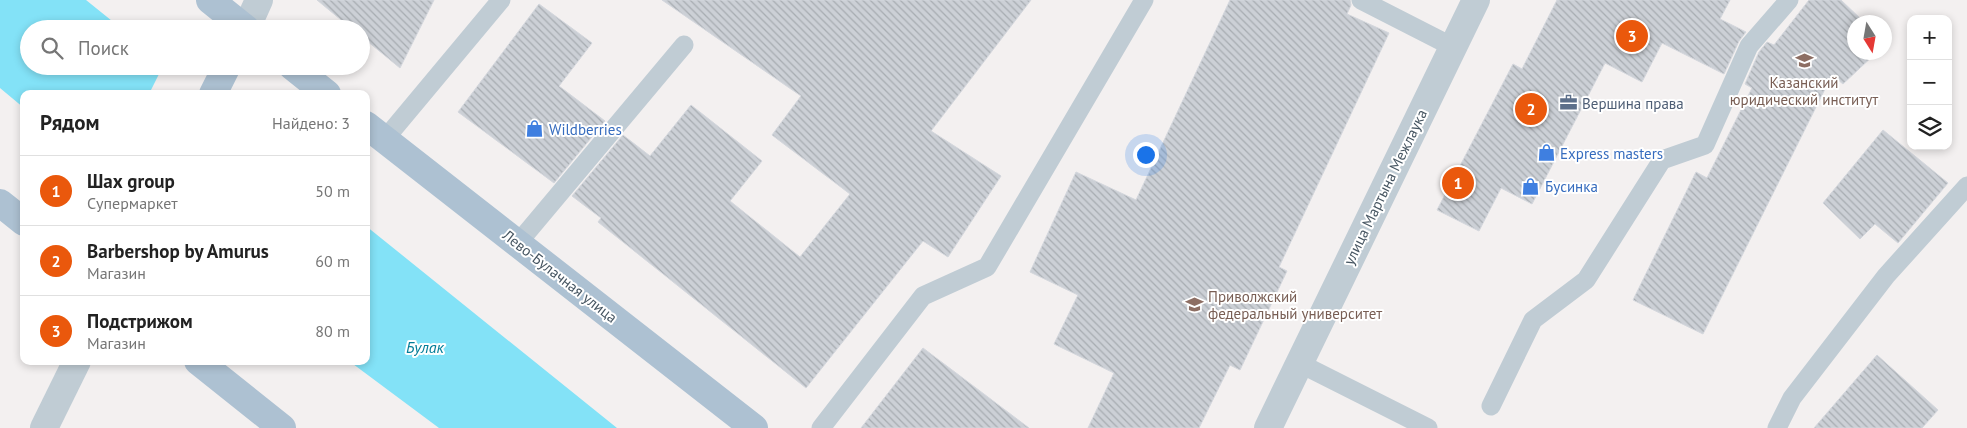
<!DOCTYPE html>
<html lang="ru">
<meta charset="utf-8">
<style>
body{margin:0;font-family:"PT Sans",sans-serif;background:#f6f6f6;color:#222}
.controls{position:absolute;right:15px;top:15px;display:grid;overflow:hidden;border-radius:10px;box-shadow:0 2px 8px #0003}
.controls button{width:45px;height:45px;display:grid;place-items:center;padding:0;border:0;border-bottom:1px solid #e0e0e0;background:#fff;color:#222;font:25px sans-serif}
.compass{position:absolute;left:1847px;top:15px;width:45px;height:45px;border-radius:50%;background:#fff;box-shadow:0 2px 8px #0003;rotate:169deg}
.you{position:absolute;left:1145px;top:154px;width:18px;height:18px;margin:-12px;border:4px solid #fff;border-radius:50%;background:#1a73e8;box-shadow:0 0 0 8px #1a73e833}
.badge{display:grid;place-items:center;width:32px;height:32px;border-radius:50%;background:#ea580c;color:#fff;font-size:16px;font-weight:700}
.pin{position:absolute;translate:-50% -50%;border:2px solid #fff;box-shadow:0 1px 5px #0006}
.list{margin:0;padding:0;list-style:none}
h2{display:flex;justify-content:space-between;align-items:center;height:65px;margin:0;padding:0 20px;font-size:21px}
h2 small{font-size:16px;font-weight:400;color:#767676}
.list li{display:grid;grid-template-columns:32px 1fr auto;gap:15px;align-items:center;box-sizing:border-box;height:70px;padding:0 20px;border-top:1px solid #e0e0e0}
.list b{display:block;font-size:19px;white-space:nowrap}
.list p{margin:0;font-size:16px;white-space:nowrap;color:#767676}
.list em{font-size:16px;font-style:normal;color:#767676}
.icon{flex:none;width:28px;height:28px;fill:none;stroke:currentColor;stroke-width:2;stroke-linecap:round;stroke-linejoin:round}
.map{position:relative;flex:none;width:1967px;height:428px;overflow:hidden}
.search{position:absolute;background:#fff;box-shadow:0 2px 8px #0003;left:20px;top:20px;width:350px;height:55px;display:flex;align-items:center;gap:12px;box-sizing:border-box;padding:0 18px;border-radius:28px;color:#767676;font-size:19px}
.panel{position:absolute;background:#fff;box-shadow:0 2px 8px #0003;left:20px;top:90px;width:350px;height:275px;border-radius:10px}
.map>svg:first-child{display:block}
</style>
<div class="map">
<svg width="1967" height="428" viewBox="0 0 1967 428">
<defs>
<pattern id="building-back-hatch" width="6" height="6" patternUnits="userSpaceOnUse" patternTransform="scale(1.25)"><rect width="6" height="6" fill="#ccd0d6"/><path d="M-1 5l2 2M0 0l6 6M5-1l2 2" fill="none" stroke="#a7acb1"/></pattern>
</defs>
<rect width="100%" height="100%" fill="#f3f0f0"/>
<g fill="#83e2f7">
<polygon points="0,0 86,0 122,29 29,29 29,66 168,66 203,94 24,94 24,108 0,88"/>
<polygon points="366,226 617,428 439,428 349,361 366,361"/>
</g>
<polygon fill="#f3f0f0" points="163,66 172,66 205,94 149,94"/>
<g fill="url(#building-back-hatch)" stroke="#d4d7dd">
<polygon points="317,0 434,0 400,68 361,36 361,29 352,29"/>
<polygon points="662,0 1031,0 931,131 1001,176 948,257 923,241 806,388 598,222 601,218 572,196 623,135 650,156 691,105 762,161 730,201 800,257 850,194 772,135 801,96"/>
<polygon points="1230,0 1350,0 1351,5 1347,14 1389,33 1279,267 1287,271 1240,370 1230,365 1199,428 1088,428 1114,373 1054,344 1078,295 1030,272 1076,172 1136,200"/>
<polygon points="1557,0 1730,0 1720,19 1746,32 1739,41 1724,74 1662,43 1642,82 1605,63 1532,204 1501,188 1479,231 1437,210 1513,64 1522,69"/>
<polygon points="1809,0 1841,0 1864,22 1854,22 1854,52 1877,52 1843,84 1832,75 1703,334 1633,300 1696,172 1707,178 1752,88 1745,84 1759,52 1767,42 1774,45"/>
<polygon points="539,4 592,43 559,86 605,121 554,183 458,112"/>
<polygon points="1883,130 1948,183 1898,243 1875,224 1860,239 1823,203"/>
<polygon points="923,348 1029,428 861,428"/>
<polygon points="1877,355 1938,410 1922,428 1814,428"/>
</g>
<g fill="none" stroke-linecap="round" stroke-linejoin="round">
<g stroke="#c0ccd4" stroke-width="19">
<polyline points="1361,0 1453,47"/>
<polyline points="385,139 501,0"/>
<polyline points="518,243 684,45"/>
<polyline points="1299,363 1428,428"/>
<polyline points="1491,406 1533,320 1586,280 1662,160 1705,145 1749,46 1789,0"/>
<polyline points="821,428 923,296 987,267 1144,0"/>
<polyline points="1777,428 1792,398 1886,276 1967,186"/>
</g>
<polyline stroke="#c0ccd4" stroke-width="28" points="1268,428 1476,0"/>
<g stroke="#c0ccd4" stroke-width="28">
<polyline points="246,29 259,0"/>
<polyline points="44,428 77,361"/>
</g>
<g stroke="#adc1d2" stroke-width="28">
<polyline points="210,0 246,29"/>
<polyline points="292,66 327,94"/>
<polyline points="213,94 227,66"/>
<polyline points="366,125 754,428"/>
<polyline points="0,203 24,222"/>
<polyline points="198,361 282,428"/>
</g>
</g>
<defs>
<symbol id="university-bare" viewBox="-9 -9 18 18"><path d="M0-5L7-2L0 1L-7-2ZM-4 1L0 2.5L4 1V4Q0 6-4 4Z" fill="#8d6e63" stroke="#fff" stroke-width="2.5" paint-order="stroke"/></symbol>
<symbol id="office-bare" viewBox="-9 -9 18 18"><path d="M-6-3h4V-5.5h4V-3h4V5H-6ZM-1-4.5V-3h2v-1.5ZM-6 0V1H6V0Z" fill="#5c6f8a" stroke="#fff" stroke-width="2.5" paint-order="stroke"/></symbol>
<symbol id="shop-bare" viewBox="-9 -9 18 18"><path d="M-5-2.5h2.3a2.7 3.5 0 0 1 5.4 0H5L5.5 6h-11ZM-1.5-2.5h3a1.5 2.3 0 0 0-3 0Z" fill="#3f7fe0" stroke="#fff" stroke-width="2.5" paint-order="stroke"/></symbol>
</defs>
<g fill-rule="evenodd">
<use href="#university-bare" x="1792" y="48" width="25" height="25"/>
<use href="#office-bare" x="1556" y="90" width="25" height="25"/>
<use href="#shop-bare" x="522" y="116" width="25" height="25"/>
<use href="#shop-bare" x="1534" y="140" width="25" height="25"/>
<use href="#shop-bare" x="1518" y="174" width="25" height="25"/>
<use href="#university-bare" x="1182" y="292" width="25" height="25"/>
</g>
<g text-anchor="middle" dominant-baseline="central" stroke-width="4" stroke-linejoin="round" paint-order="stroke">
<g font-size="15" fill="#785e54" stroke="#fff">
<text x="1804" y="82">Казанский<tspan x="1804" dy="17">юридический институт</tspan></text>
<text x="1208" y="296" text-anchor="start">Приволжский<tspan x="1208" dy="17">федеральный университет</tspan></text>
</g>
<g font-size="15" fill="#4e5e75" stroke="#fff" text-anchor="start">
<text x="1582" y="103">Вершина права</text>
</g>
<g font-size="15" fill="#366cbe" stroke="#fff" text-anchor="start">
<text x="549" y="129">Wildberries</text>
<text x="1560" y="153">Express masters</text>
<text x="1545" y="186">Бусинка</text>
</g>
<g font-size="15" fill="#465561" stroke="#fff">
<text transform="translate(1385 187) rotate(-64)">улица Мартына Межлаука</text>
<text transform="translate(560 276) rotate(38)">Лево-Булачная улица</text>
</g>
<g font-size="16" font-style="italic" fill="#037d98" stroke="#fff">
<text x="425" y="347">Булак</text>
</g>
</g>
</svg>
<div class="controls">
<button>+</button>
<button>−</button>
<button><svg class="icon" aria-label="layers" viewBox="0 0 24 24"><path d="M12 4l9 5-9 5-9-5zM3 14l9 5 9-5"/></svg></button>
</div>
<svg class="compass" viewBox="-18 -18 36 36"><path d="M0-13l5 13h-10z" fill="#e53935"/><path d="M0 13l5-13h-10z" fill="#767676"/></svg>
<div class="you"></div>
<div class="pin badge" style="left:1458px;top:183px">1</div>
<div class="pin badge" style="left:1531px;top:109px">2</div>
<div class="pin badge" style="left:1632px;top:36px">3</div>
<div class="search"><svg class="icon" aria-label="search" viewBox="0 0 24 24"><circle cx="10" cy="10" r="6"/><path d="M15 15l6 6"/></svg>Поиск</div>
<section class="panel">
<h2>Рядом<small>Найдено: 3</small></h2>
<ul class="list">
<li><span class="badge">1</span><div><b>Шах group</b><p>Супермаркет</p></div><em>50 m</em></li>
<li><span class="badge">2</span><div><b>Barbershop by Amurus</b><p>Магазин</p></div><em>60 m</em></li>
<li><span class="badge">3</span><div><b>Подстрижом</b><p>Магазин</p></div><em>80 m</em></li>
</ul>
</section>
</div>
